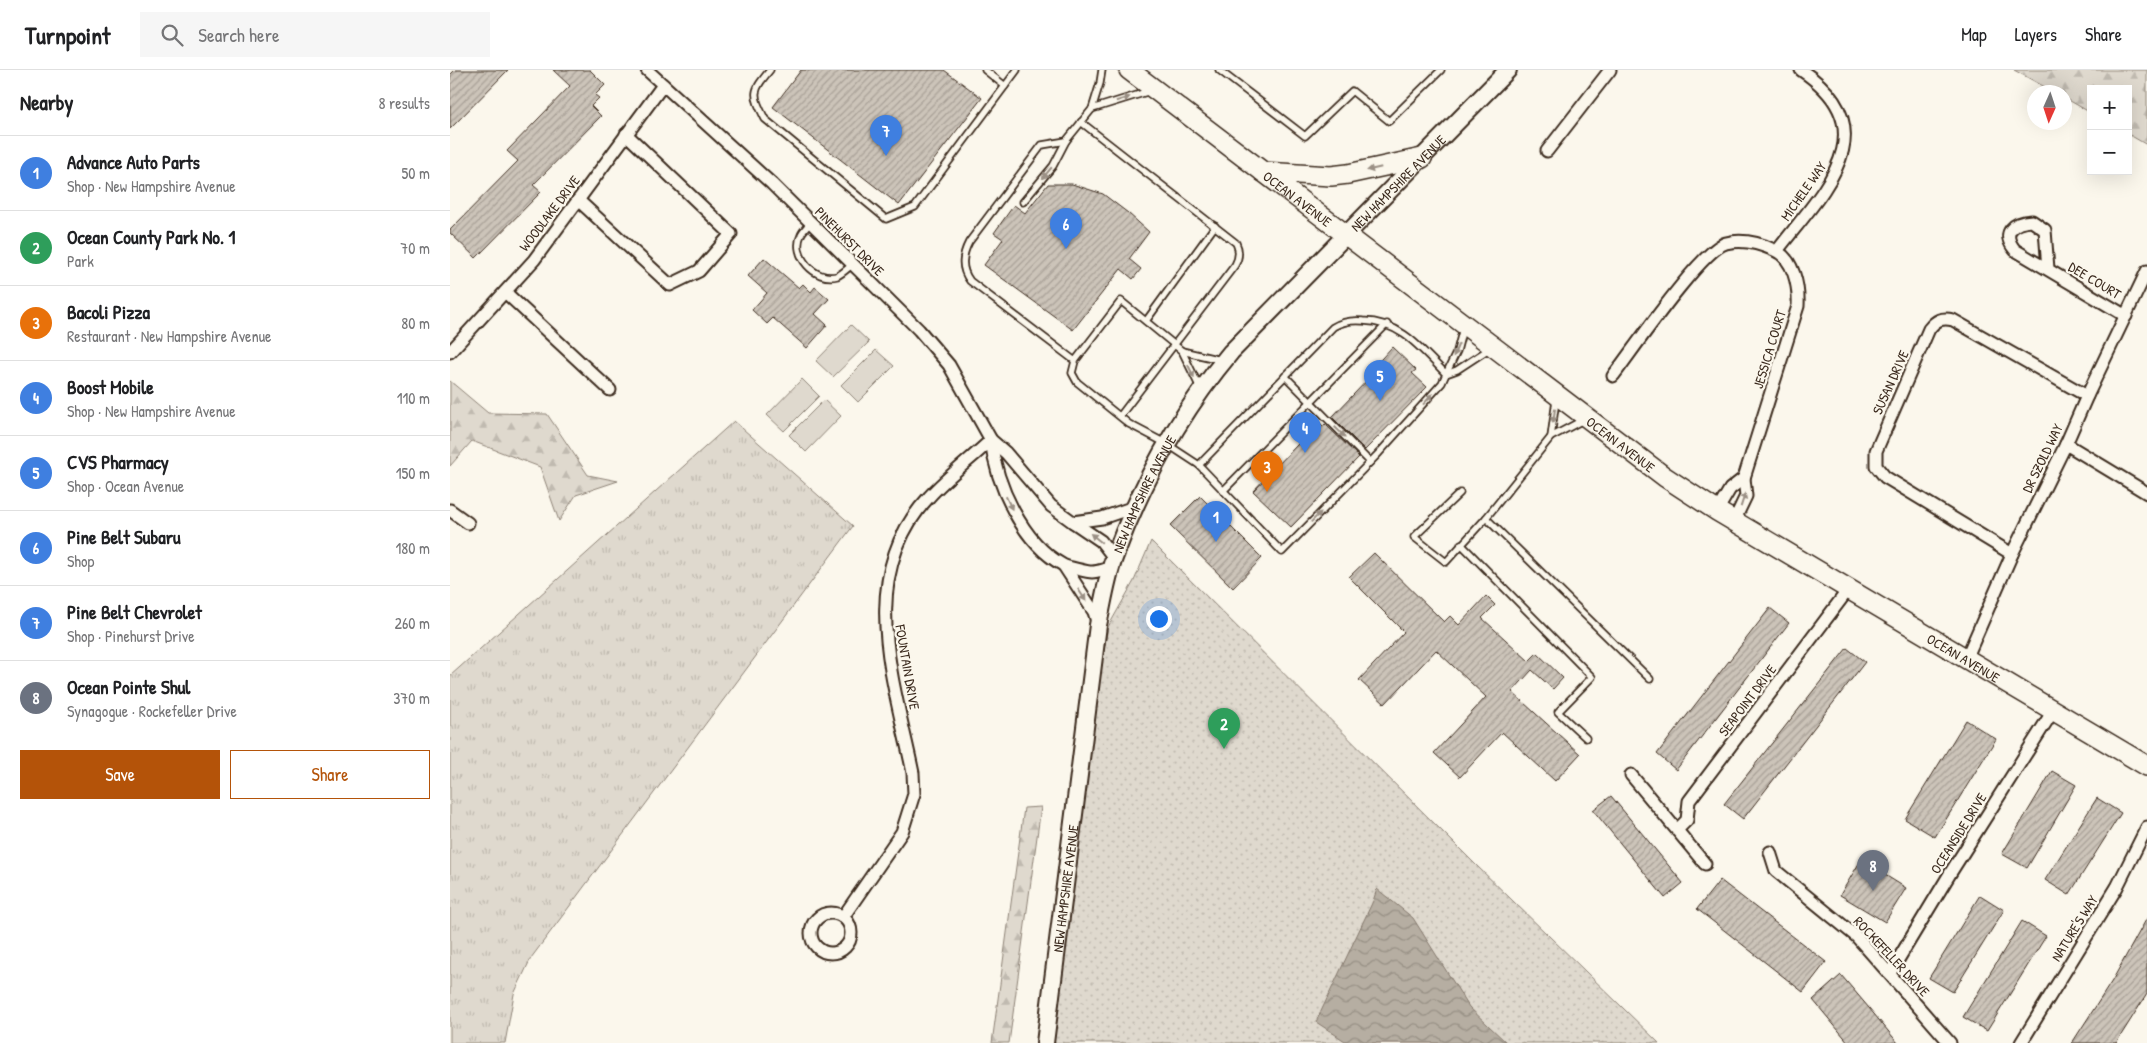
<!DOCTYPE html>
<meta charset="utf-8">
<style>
body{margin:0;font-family:"Patrick Hand",sans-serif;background:#f6f6f6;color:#202124}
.controls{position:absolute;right:15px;top:15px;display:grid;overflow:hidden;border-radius:0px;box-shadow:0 5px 20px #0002}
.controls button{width:45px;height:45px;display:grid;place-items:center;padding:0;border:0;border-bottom:1px solid #e0e0e0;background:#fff;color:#202124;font:25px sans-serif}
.compass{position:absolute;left:1577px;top:15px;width:45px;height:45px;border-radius:50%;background:#fff;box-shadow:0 5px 20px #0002;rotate:183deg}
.you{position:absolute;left:708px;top:548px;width:18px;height:18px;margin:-12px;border:4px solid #fff;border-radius:50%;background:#1a73e8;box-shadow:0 0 0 8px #1a73e833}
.badge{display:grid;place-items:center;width:32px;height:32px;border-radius:50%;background:#b45309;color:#fff;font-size:16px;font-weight:700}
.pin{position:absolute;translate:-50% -41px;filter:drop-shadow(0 1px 2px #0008)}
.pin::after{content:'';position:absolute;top:26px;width:18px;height:15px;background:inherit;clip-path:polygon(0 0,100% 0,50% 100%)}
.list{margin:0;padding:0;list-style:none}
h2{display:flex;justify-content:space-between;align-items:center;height:65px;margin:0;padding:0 20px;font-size:21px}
h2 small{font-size:16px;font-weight:400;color:#757577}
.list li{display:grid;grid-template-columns:32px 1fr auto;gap:15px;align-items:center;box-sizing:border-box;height:75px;padding:0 20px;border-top:1px solid #e0e0e0}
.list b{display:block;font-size:19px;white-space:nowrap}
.list p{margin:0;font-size:16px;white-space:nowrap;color:#757577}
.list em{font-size:16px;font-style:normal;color:#757577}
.actions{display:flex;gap:10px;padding:15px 20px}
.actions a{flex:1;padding:11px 0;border:1px solid #b45309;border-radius:0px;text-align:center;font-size:18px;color:#b45309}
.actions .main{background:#b45309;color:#fff}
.icon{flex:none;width:28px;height:28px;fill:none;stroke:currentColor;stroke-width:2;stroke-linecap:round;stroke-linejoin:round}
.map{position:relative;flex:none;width:1697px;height:973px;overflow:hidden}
header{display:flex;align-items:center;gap:30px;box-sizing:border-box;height:70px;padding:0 25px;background:#fff;border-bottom:1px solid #e0e0e0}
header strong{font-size:24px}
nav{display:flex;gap:28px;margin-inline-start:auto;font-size:18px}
.search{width:350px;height:45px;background:#f6f6f6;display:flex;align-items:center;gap:12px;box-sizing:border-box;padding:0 18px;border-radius:0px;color:#757577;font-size:19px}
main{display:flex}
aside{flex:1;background:#fff}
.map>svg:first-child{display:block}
</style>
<header>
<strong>Turnpoint</strong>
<div class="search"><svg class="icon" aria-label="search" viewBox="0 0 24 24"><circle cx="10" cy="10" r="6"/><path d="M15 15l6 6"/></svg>Search here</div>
<nav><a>Map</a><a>Layers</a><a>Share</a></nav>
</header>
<main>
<aside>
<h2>Nearby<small>8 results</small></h2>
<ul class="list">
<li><span class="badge" style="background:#3f7fe0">1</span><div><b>Advance Auto Parts</b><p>Shop · New Hampshire Avenue</p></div><em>50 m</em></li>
<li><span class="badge" style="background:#2e9e5b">2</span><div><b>Ocean County Park No. 1</b><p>Park</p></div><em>70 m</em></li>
<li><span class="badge" style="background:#e8710a">3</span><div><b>Bacoli Pizza</b><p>Restaurant · New Hampshire Avenue</p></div><em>80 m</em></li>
<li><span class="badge" style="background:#3f7fe0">4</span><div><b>Boost Mobile</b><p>Shop · New Hampshire Avenue</p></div><em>110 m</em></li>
<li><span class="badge" style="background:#3f7fe0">5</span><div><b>CVS Pharmacy</b><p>Shop · Ocean Avenue</p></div><em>150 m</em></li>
<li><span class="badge" style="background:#3f7fe0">6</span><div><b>Pine Belt Subaru</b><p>Shop</p></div><em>180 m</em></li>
<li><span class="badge" style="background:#3f7fe0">7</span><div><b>Pine Belt Chevrolet</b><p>Shop · Pinehurst Drive</p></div><em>260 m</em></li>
<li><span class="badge" style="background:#6b7280">8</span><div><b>Ocean Pointe Shul</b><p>Synagogue · Rockefeller Drive</p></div><em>370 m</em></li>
</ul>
<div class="actions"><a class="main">Save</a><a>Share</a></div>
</aside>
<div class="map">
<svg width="1697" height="973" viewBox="0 0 1697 973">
<defs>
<pattern id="grass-tufts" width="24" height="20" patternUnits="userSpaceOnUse" patternTransform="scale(1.25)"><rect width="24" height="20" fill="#dfd9ce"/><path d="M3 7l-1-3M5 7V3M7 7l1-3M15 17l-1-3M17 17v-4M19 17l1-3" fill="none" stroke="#c0bab0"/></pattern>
<pattern id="forest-firs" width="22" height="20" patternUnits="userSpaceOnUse" patternTransform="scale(1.25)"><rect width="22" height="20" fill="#dfd9ce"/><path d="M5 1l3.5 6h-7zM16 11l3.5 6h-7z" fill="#c0bab0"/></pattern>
<pattern id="park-dots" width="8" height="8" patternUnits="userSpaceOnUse" patternTransform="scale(1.25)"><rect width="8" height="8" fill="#dfd9ce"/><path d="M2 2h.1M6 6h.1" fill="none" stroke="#c0bab0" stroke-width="1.8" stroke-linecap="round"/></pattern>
<pattern id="water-waves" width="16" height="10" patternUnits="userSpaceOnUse" patternTransform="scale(1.25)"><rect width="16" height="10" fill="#b6aea2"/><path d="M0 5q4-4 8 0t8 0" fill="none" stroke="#958e83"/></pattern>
<pattern id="building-hatch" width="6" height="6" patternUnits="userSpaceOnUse" patternTransform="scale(1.25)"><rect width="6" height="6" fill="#ccc4b9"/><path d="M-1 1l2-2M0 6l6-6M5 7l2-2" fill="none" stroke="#a79f96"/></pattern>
</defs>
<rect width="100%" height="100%" fill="#fbf7ec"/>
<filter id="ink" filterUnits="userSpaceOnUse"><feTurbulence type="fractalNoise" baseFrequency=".02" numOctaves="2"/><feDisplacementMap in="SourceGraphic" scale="10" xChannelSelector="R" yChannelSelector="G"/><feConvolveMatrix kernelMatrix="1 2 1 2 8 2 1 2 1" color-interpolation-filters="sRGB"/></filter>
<g filter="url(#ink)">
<polygon fill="url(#grass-tufts)" stroke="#8d8276" points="284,351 403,456 81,888 64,924 55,973 0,973 0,606"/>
<g fill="url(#forest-firs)" stroke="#8d8276">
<polygon points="1564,0 1697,0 1697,75 1678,64 1678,19 1641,19 1641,43 1615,28 1614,22 1604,22"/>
<polygon points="0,311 38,343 97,344 138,405 168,411 126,425 109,451 90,397 22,371 0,396"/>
<polygon points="591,737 559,973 542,973 574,738"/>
</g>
<polygon fill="url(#park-dots)" stroke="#8d8276" points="701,471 1026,795 1209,973 595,973 623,759 658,557 684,511"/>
<g fill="#dfd9ce" stroke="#8d8276">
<polygon points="401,255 419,272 383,307 366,291"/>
<polygon points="426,280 444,296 408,332 391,315"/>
<polygon points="352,309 369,326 334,361 317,345"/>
<polygon points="374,330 391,346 356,382 339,365"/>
</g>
<polygon fill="url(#water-waves)" stroke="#85796d" points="927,819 963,848 1019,937 1057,973 898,973 866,952 923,831"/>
<g fill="url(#building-hatch)" stroke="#3b2a1e">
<polygon points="5,0 58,0 0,59 0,5"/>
<polygon points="103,0 140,0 155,15 145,25 149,28 141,36 151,46 83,115 91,122 26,188 0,163 0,160 68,91 57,81 120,16"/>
<polygon points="351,0 494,0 532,28 449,135 323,37"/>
<polygon points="598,114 622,114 653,124 678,143 699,162 679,189 691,199 683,209 671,199 623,260 534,195 553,169 544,163 564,135 575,143"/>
<polygon points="314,188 349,218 353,214 361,222 365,217 379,229 365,244 377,255 357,278 323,248 317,254 302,240 317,223 298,206"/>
<polygon points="942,277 966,300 962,303 977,317 915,380 882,347 925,302 922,299"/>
<polygon points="869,352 873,356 875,354 909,387 841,457 803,421"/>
<polygon points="750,426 812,488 783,518 720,456"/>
<polygon points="924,483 994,552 1000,546 1009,555 1036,526 1045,535 1032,548 1079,591 1087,583 1113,608 1103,619 1082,600 1062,622 1130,684 1105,711 1052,662 1010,707 984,683 1036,627 986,580 935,634 909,610 954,562 899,507"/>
<polygon points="1320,538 1339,553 1226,700 1207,684"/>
<polygon points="1397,578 1415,592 1293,749 1274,734"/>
<polygon points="1516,650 1546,669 1485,767 1455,749"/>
<polygon points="1602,701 1626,715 1577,798 1552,784"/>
<polygon points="1161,726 1233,813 1215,828 1143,740"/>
<polygon points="1647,728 1671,743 1619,825 1595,810"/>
<polygon points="1411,790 1456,818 1435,852 1390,825"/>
<polygon points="1270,810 1376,892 1353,922 1247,839"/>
<polygon points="1530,825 1554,840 1503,922 1479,908"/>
<polygon points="1697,848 1697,924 1666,973 1622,973 1662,911"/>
<polygon points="1572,851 1596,866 1537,961 1513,947"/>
<polygon points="1391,905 1419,938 1448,973 1399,973 1363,930"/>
</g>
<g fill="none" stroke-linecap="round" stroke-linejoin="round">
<defs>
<g id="service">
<path d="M320,0C302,22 302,23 315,49L436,149L465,137L555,16"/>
<polyline points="535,0 555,16 567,0"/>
<path d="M652,0L650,13L642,39L616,71L592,75L519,172C512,185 510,198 520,211L625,291L671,231L732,281L750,318"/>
<polyline points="769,0 855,66 902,21 939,51 991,0"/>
<polyline points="642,39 700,21"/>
<path d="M631,52L786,173C790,181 789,188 785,195L670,346"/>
<polyline points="573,132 603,96 616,71"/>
<path d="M361,152C358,156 353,160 351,165C341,185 365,212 387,206C392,204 398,198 403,194"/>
<polyline points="696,251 765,156"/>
<polyline points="732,281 771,290"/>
<path d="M625,291L622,303L627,312L679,354L717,374L749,395L883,257C893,251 902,250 913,251C952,252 971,279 996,304L1007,281L1013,258"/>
<polyline points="835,306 920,392"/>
<polyline points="1101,367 1106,330"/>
<polyline points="749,395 832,482 929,383 992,313 996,304 1007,300 1039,279"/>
<polyline points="773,421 937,254"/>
<polyline points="1010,423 964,467 996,492 1036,448 1101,367 1133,350"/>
<polyline points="1036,448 1200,609"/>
<polyline points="1011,474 1142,607 1108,642 1136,668"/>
</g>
<g id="minor">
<polyline points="197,0 322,114 469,260 499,295 541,370 556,383 601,436 623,452 652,448 684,437"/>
<polyline points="1097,81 1160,0"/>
<polyline points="128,130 220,215 249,201 281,164 176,64"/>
<path d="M1327,181C1372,122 1440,60 1351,0"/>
<path d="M1598,199L1595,160L1582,151C1564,152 1550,162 1565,180L1676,246"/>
<polyline points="55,222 160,320"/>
<polyline points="0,282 84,190 213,15"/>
<path d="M1163,306C1183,280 1251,180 1276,173C1292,169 1309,173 1324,180C1344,188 1349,217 1348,236L1294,408L1296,426L1284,451"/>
<path d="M541,370C546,414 572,473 613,495C616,497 638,502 642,502C648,502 655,499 661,498"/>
<polyline points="1616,374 1697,423"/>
<polyline points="0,440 18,453"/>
<polyline points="1267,441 1280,419 1294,408"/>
<polyline points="623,452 651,471 664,488"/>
<path d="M1562,484L1435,407L1426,396V381L1479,259C1486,250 1492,247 1503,250L1637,326"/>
<polyline points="614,496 644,542 648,555"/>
<polyline points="1516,589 1562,484 1616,374 1637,326 1697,201"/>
<polyline points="1181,705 1255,794"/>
<polyline points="1227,760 1237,750 1239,731 1398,520"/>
<polyline points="1320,782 1326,801 1407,867 1500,973"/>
<circle cx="381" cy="863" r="20"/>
<path d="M393,847L452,762L464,724L463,703C444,611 405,505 479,427C498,406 521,389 541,370"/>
<polyline points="1440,903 1501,802 1603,641"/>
<polyline points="1571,973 1667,817 1697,757"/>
</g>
<g id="secondary">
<path id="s1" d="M595,973L648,555C653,533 656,510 664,488C691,414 730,343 781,282L1058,0"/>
</g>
<g id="primary">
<path id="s2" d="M679,0L1215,407L1267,441L1697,696"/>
<polyline points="813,102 881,106 898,104 972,88"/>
</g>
</defs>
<use href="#service" stroke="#3b2a1e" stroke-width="9"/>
<use href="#minor" stroke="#3b2a1e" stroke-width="15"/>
<use href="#secondary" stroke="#3b2a1e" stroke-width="20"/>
<use href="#primary" stroke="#3b2a1e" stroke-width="22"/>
<use href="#service" stroke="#fbf7ec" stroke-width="5.5"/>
<use href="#minor" stroke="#fbf7ec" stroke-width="11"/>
<use href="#secondary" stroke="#fbf7ec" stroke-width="16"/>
<use href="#primary" stroke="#fbf7ec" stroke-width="19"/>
</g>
<defs><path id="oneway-solid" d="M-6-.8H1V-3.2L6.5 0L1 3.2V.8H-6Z" transform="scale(1.25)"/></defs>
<g fill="#9b9085">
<use href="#oneway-solid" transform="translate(673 29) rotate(-17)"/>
<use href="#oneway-solid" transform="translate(924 99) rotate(167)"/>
<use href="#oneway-solid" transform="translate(597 103) rotate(130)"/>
<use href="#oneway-solid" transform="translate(1006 280) rotate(113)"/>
<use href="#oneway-solid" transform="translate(741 301) rotate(64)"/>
<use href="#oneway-solid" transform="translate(978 329) rotate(-48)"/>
<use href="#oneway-solid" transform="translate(1104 346) rotate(98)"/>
<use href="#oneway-solid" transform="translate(890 362) rotate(45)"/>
<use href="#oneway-solid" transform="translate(1293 430) rotate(-72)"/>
<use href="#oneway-solid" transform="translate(559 433) rotate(65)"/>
<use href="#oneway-solid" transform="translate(866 447) rotate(-46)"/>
<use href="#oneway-solid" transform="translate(646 468) rotate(-141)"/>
<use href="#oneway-solid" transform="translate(632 525) rotate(57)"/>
</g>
</g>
<g text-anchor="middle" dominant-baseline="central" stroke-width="4.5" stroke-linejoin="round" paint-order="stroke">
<g font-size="14" fill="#3b2a1e" stroke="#fbf7ec">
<text stroke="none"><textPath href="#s1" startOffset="966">NEW HAMPSHIRE AVENUE</textPath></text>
<text transform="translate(1353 121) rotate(-55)">MICHELE WAY</text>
<text stroke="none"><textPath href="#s2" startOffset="212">OCEAN AVENUE</textPath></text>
<text transform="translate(99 143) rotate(-53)">WOODLAKE DRIVE</text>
<text transform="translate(400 171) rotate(45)">PINEHURST DRIVE</text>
<text transform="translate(1645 210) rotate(31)">DEE COURT</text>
<text transform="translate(1319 279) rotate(-73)">JESSICA COURT</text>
<text transform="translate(1440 312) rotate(-66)">SUSAN DRIVE</text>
<text stroke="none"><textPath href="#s2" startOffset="618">OCEAN AVENUE</textPath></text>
<text transform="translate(1592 388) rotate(-64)">DR SZOLD WAY</text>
<text stroke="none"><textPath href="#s1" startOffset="561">NEW HAMPSHIRE AVENUE</textPath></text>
<text stroke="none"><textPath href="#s2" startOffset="1022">OCEAN AVENUE</textPath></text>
<text transform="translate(458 597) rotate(80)">FOUNTAIN DRIVE</text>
<text transform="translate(1297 630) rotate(-53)">SEAPOINT DRIVE</text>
<text transform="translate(1508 763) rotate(-58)">OCEANSIDE DRIVE</text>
<text stroke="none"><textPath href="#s1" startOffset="156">NEW HAMPSHIRE AVENUE</textPath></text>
<text transform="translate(1624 858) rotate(-58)">NATURE'S WAY</text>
<text transform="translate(1442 886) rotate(47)">ROCKEFELLER DRIVE</text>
</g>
</g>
</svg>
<div class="controls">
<button>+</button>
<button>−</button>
</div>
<svg class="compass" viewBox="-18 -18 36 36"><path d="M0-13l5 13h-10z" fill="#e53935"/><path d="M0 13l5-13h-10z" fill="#757577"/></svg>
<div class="you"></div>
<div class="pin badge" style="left:766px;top:472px;background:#3f7fe0">1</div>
<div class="pin badge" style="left:774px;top:679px;background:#2e9e5b">2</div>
<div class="pin badge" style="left:817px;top:422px;background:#e8710a">3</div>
<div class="pin badge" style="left:855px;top:383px;background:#3f7fe0">4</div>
<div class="pin badge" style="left:930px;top:331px;background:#3f7fe0">5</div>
<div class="pin badge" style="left:616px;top:179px;background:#3f7fe0">6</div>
<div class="pin badge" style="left:436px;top:86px;background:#3f7fe0">7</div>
<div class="pin badge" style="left:1423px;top:821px;background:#6b7280">8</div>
</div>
</main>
